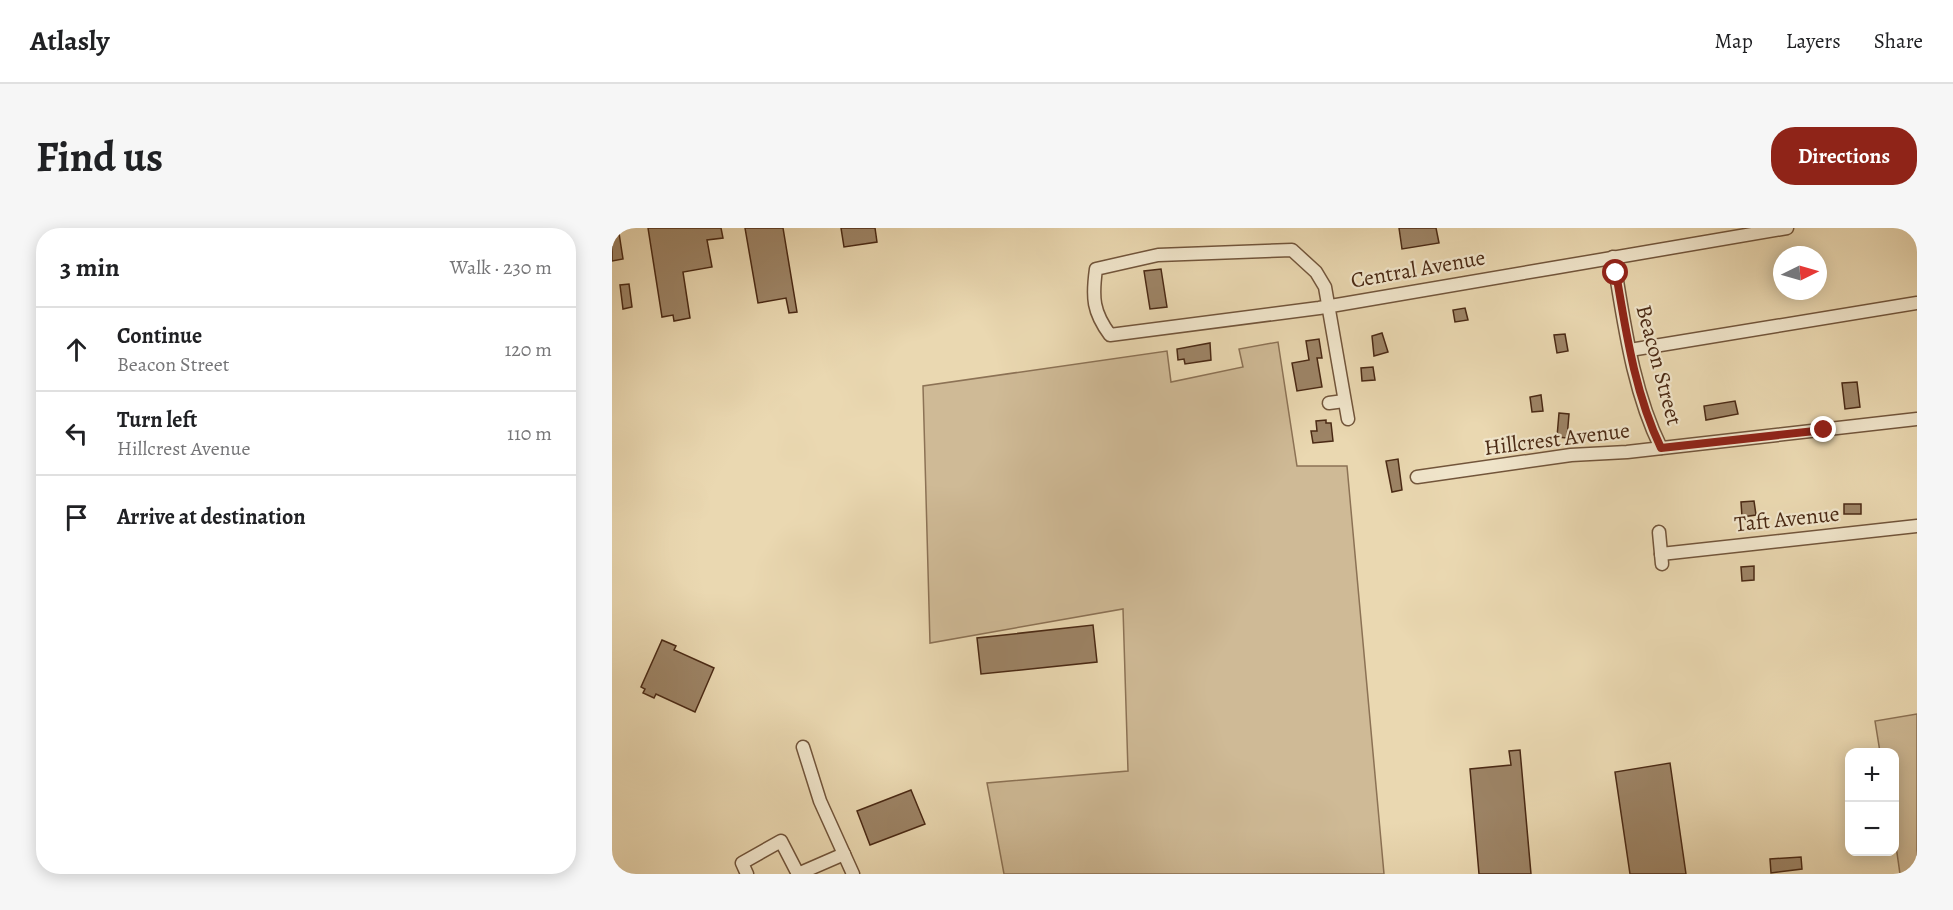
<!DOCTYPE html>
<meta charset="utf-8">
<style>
body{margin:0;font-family:Alegreya,serif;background:#f6f6f6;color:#202124}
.controls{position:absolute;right:18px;bottom:18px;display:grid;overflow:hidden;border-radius:12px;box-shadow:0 3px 15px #0003}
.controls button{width:54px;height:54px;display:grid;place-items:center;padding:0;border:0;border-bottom:2px solid #e0e0e0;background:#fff;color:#202124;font:30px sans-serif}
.compass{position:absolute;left:1161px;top:18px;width:54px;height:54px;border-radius:50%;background:#fff;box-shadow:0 3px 15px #0003;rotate:85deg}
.stop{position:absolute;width:18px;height:18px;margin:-14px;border:4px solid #8f2418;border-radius:50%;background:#fff}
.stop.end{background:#8f2418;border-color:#fff;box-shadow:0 2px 6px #0008}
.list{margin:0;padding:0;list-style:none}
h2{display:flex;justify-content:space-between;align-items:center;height:78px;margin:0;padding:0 24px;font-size:26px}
h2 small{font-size:20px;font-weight:400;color:#757577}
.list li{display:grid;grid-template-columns:39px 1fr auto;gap:18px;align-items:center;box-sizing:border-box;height:84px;padding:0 24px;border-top:2px solid #e0e0e0}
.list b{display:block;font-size:22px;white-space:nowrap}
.list p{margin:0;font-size:20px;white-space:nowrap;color:#757577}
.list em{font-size:20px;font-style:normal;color:#757577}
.icon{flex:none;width:33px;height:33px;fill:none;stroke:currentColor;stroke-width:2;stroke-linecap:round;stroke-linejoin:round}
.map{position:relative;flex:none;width:1305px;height:646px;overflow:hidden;border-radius:24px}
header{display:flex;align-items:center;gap:36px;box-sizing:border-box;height:84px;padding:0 30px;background:#fff;border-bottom:2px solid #e0e0e0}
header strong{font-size:28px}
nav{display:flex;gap:33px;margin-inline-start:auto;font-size:21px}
.intro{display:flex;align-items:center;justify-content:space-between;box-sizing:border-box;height:144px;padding:0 36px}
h1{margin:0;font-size:42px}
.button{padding:15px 27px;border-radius:24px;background:#8f2418;color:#fff;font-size:21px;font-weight:700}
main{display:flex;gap:36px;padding:0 36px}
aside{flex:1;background:#fff;border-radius:24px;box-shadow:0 3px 15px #0003}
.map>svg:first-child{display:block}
</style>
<header>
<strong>Atlasly</strong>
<nav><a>Map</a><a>Layers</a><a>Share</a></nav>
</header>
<div class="intro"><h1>Find us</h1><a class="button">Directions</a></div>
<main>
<aside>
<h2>3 min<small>Walk · 230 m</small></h2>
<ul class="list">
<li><svg class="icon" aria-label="ahead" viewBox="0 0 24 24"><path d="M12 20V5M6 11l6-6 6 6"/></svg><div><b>Continue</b><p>Beacon Street</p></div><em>120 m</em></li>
<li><svg class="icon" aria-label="left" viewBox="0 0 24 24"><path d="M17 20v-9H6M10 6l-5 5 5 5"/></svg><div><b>Turn left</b><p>Hillcrest Avenue</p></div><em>110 m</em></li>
<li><svg class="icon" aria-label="arrive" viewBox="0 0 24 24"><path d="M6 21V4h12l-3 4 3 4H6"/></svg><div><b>Arrive at destination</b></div></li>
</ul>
</aside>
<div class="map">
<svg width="1305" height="646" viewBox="0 0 1305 646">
<rect width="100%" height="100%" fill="#ead8b1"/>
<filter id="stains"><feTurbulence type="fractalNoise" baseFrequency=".00333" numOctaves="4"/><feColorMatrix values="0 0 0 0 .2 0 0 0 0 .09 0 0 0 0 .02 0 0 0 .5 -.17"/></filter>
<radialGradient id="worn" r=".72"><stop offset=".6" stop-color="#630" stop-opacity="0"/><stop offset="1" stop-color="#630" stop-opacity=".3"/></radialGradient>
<g fill="#cfba96" stroke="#8c7255" stroke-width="1.5">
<polygon points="666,114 685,238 735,238 772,646 392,646 375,555 516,543 511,381 318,415 311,158 555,123 559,154 631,139 627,121"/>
<polygon points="1305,486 1305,646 1288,646 1283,611 1282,524 1268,524 1263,493"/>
</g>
<g fill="#9d8466" stroke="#4a2914" stroke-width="1.5">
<polygon points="36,0 109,0 111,10 95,12 100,39 71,44 78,90 62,93 61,87 50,89"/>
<polygon points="133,0 171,0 185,84 177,85 174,70 146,75"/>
<polygon points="229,0 263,0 265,14 232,19"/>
<polygon points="787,0 824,0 827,15 790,21"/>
<polygon points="7,5 11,31 0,33 0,6"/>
<polygon points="549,41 555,79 538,81 532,43"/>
<polygon points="17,56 20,79 11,81 8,57"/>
<polygon points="853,80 856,92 843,94 841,82"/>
<polygon points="770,105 776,124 762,128 760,108"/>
<polygon points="953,106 956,123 945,125 942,107"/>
<polygon points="707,111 710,130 705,130 710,159 685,163 680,135 697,132 694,113"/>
<polygon points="598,115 599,132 573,136 572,131 566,132 565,121"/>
<polygon points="761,139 763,152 750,153 749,140"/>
<polygon points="1245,154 1248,179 1233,181 1230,155"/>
<polygon points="929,167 931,183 920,184 918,169"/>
<polygon points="1123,173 1126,186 1094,192 1092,178"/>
<polygon points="947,185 957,186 955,210 945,209"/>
<polygon points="714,192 714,195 719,195 721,213 701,215 699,203 705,203 704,193"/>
<polygon points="786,231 790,262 780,264 774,233"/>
<polygon points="1142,273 1144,287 1130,289 1129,274"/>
<rect x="1232" y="276" width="17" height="10"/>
<polygon points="1142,338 1142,352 1130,353 1129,339"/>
<polygon points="481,397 485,434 369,446 365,410"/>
<polygon points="50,412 64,418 62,422 102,440 83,484 44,466 42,470 31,465 33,461 29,459"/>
<polygon points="908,522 919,646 867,646 858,541 899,537 897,523"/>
<polygon points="1058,535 1074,646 1018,646 1003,544"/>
<polygon points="299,562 313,596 258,617 245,583"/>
<polygon points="1189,629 1190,641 1159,645 1158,631"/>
</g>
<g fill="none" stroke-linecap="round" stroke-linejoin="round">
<defs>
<g id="minor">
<path d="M1001,29C1012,93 1020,161 1049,220"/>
<polyline points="1018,122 1305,75"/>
<polyline points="717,175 732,173"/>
<path d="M736,191L713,59L704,44L680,22L546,27L484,41C480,70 481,84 498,107L707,80C863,54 1019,26 1175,0"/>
<polyline points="805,249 959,227 1015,224 1305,191"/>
<polyline points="1047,304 1050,336"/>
<polyline points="1049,326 1305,298"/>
<polyline points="191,519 208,573 241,646"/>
<polyline points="135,646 130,635 169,613 186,646"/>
<polyline points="186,646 232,626"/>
</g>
</defs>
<use href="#minor" stroke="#72553b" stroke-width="15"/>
<use href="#minor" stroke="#f1e6cc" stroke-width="12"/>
</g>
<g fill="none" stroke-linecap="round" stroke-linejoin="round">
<path stroke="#8f2418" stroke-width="8" d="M1004,45C1014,104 1023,166 1049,220L1212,202"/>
</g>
<g text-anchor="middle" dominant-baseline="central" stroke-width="4.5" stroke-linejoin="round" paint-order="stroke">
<g font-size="22" fill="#4a2914" stroke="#f1e6cc">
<text transform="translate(806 41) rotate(-10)">Central Avenue</text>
<text transform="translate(1047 137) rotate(75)">Beacon Street</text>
<text transform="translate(945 211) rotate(-7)">Hillcrest Avenue</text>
<text transform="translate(1175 291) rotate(-6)">Taft Avenue</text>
</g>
</g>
<rect width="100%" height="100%" filter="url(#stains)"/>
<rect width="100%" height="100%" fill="url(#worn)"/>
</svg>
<div class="controls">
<button>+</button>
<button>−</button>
</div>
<svg class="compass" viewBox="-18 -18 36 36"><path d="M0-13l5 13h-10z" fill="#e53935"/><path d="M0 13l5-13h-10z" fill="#757577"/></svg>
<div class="stop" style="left:1004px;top:45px"></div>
<div class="stop end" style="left:1212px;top:202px"></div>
</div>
</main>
